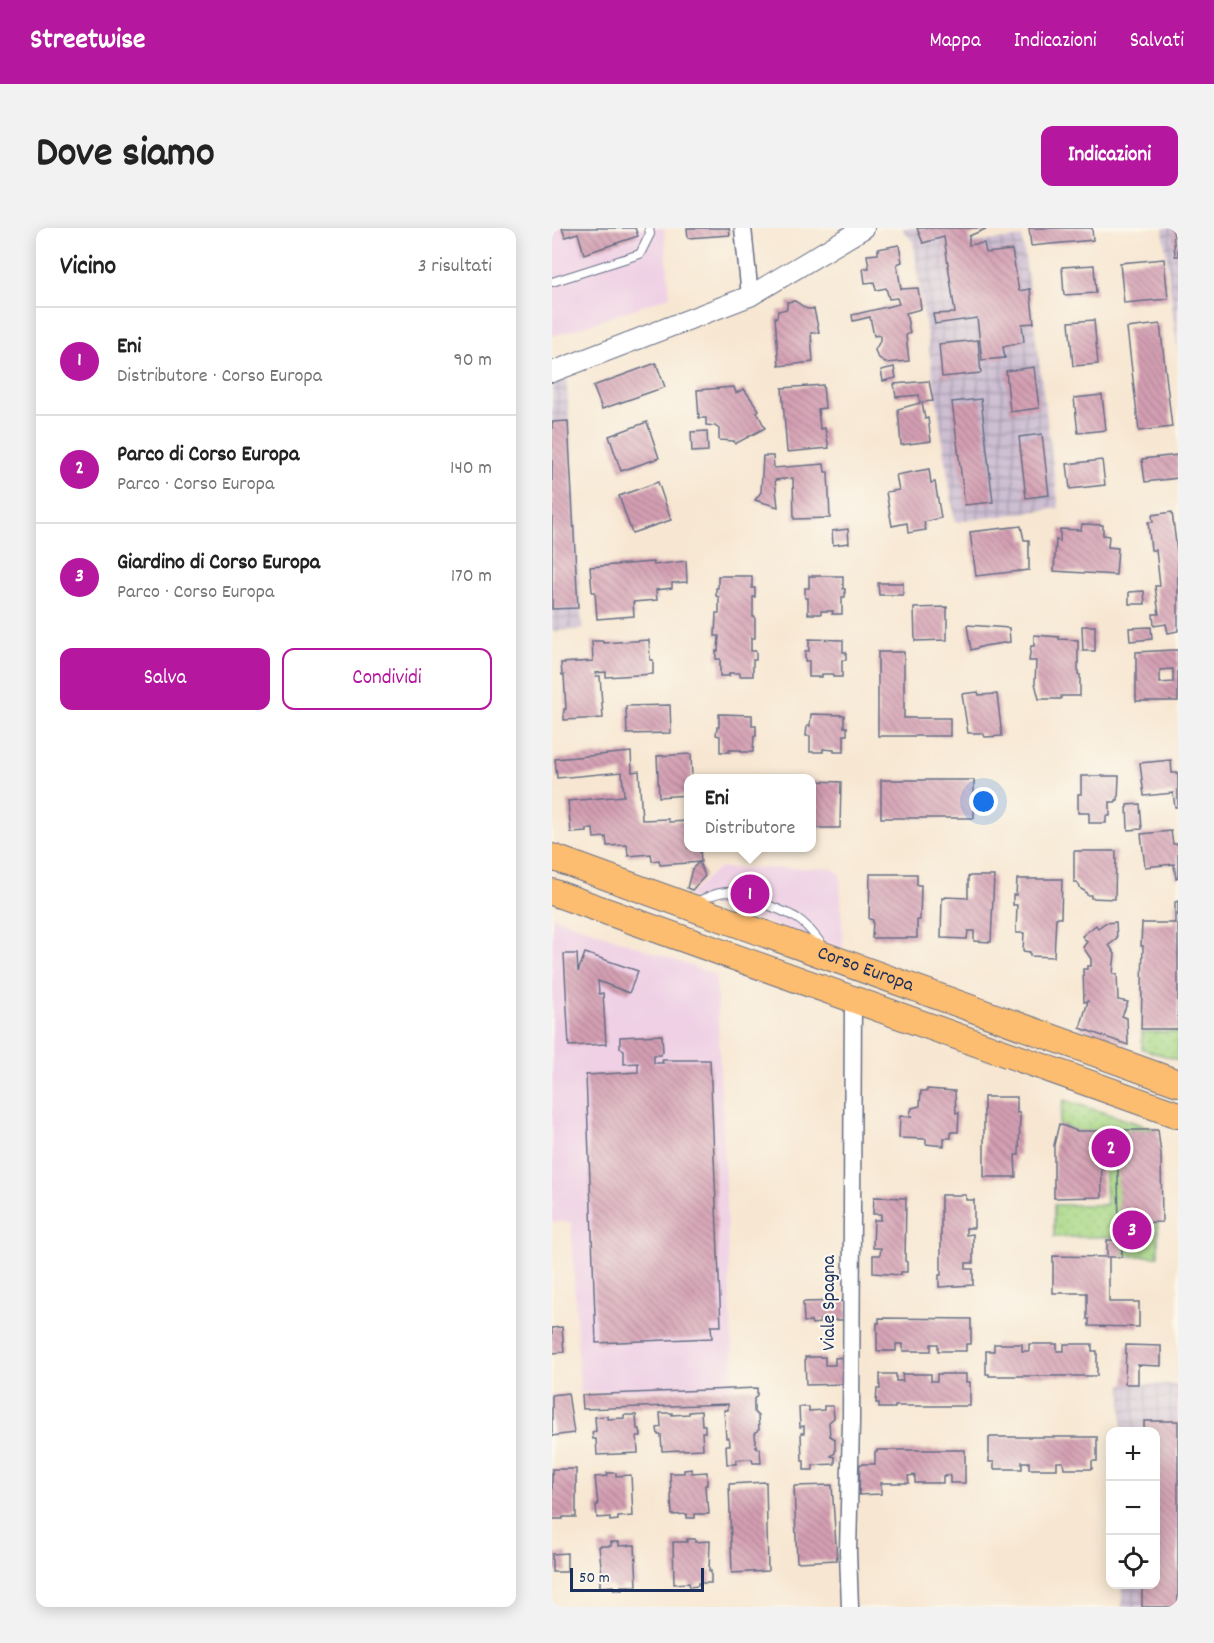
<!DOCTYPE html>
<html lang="it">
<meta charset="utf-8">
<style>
body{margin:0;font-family:Dekko,sans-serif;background:#f2f2f2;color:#222}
.controls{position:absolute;right:18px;bottom:18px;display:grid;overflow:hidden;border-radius:12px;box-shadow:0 3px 15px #0003}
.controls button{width:54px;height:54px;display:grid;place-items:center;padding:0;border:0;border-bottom:2px solid #e0e0e0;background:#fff;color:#222;font:30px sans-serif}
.scale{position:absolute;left:18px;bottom:15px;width:134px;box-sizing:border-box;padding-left:6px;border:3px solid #1b2f5e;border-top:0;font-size:16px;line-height:21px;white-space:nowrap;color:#1b2f5e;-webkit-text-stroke:4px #fbf7ec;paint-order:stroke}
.you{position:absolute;left:432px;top:574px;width:21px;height:21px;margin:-15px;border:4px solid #fff;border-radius:50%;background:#1a73e8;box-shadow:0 0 0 9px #1a73e833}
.badge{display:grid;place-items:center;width:39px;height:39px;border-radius:50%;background:#b5179e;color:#fff;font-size:20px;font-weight:700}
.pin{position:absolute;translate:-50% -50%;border:3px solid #fff;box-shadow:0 2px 6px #0006}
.popup{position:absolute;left:132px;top:546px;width:132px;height:78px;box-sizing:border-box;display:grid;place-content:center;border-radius:12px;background:#fff;filter:drop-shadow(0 2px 4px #0005);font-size:20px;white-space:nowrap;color:#767676}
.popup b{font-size:22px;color:#222}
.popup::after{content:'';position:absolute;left:50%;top:100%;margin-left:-12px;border:12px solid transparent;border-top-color:#fff}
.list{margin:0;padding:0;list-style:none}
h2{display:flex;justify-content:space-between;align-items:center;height:78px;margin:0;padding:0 24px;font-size:26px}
h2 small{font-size:20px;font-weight:400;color:#767676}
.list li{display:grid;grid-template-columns:39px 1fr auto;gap:18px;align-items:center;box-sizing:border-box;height:108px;padding:0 24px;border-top:2px solid #e0e0e0}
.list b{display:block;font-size:22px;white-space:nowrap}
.list p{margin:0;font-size:20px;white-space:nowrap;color:#767676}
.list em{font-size:20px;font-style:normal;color:#767676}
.actions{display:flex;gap:12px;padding:18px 24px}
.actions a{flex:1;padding:14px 0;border:2px solid #b5179e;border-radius:12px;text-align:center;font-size:21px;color:#b5179e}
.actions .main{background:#b5179e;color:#fff}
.icon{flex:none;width:33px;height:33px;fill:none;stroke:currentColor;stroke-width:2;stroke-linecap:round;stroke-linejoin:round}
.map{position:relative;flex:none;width:626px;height:1379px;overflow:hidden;border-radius:12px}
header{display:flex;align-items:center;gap:36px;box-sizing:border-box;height:84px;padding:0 30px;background:#b5179e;color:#fff}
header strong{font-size:28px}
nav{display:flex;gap:33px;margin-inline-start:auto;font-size:21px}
.intro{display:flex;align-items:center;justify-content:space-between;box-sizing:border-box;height:144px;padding:0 36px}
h1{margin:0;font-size:42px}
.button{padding:15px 27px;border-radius:12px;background:#b5179e;color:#fff;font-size:21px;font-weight:700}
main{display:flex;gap:36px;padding:0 36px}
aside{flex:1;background:#fff;border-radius:12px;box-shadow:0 3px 15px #0003}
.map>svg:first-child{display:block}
</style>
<header>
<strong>Streetwise</strong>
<nav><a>Mappa</a><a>Indicazioni</a><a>Salvati</a></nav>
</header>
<div class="intro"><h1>Dove siamo</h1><a class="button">Indicazioni</a></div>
<main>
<aside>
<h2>Vicino<small>3 risultati</small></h2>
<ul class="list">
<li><span class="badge">1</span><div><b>Eni</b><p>Distributore · Corso Europa</p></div><em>90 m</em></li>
<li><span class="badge">2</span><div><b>Parco di Corso Europa</b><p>Parco · Corso Europa</p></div><em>140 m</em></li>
<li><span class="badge">3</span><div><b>Giardino di Corso Europa</b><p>Parco · Corso Europa</p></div><em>170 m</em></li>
</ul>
<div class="actions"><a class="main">Salva</a><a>Condividi</a></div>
</aside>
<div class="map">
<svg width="626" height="1379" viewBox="0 0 626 1379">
<defs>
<pattern id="industrial-grid" width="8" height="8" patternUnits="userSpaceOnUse" patternTransform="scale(1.5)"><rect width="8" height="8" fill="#cdbed2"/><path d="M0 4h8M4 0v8" fill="none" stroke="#a69bae"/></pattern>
<pattern id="park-dots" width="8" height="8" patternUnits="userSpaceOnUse" patternTransform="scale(1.5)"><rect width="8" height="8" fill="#a8d886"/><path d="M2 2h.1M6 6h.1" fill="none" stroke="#90ba76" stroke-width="1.8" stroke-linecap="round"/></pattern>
<pattern id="building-back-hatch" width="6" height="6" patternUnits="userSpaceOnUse" patternTransform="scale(1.5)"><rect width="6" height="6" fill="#d49fb2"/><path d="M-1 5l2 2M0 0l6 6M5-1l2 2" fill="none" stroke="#ab8294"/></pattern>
</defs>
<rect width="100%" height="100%" fill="#fbf7ec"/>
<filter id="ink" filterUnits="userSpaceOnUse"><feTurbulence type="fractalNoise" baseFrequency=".0167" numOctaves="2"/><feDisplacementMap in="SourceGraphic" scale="12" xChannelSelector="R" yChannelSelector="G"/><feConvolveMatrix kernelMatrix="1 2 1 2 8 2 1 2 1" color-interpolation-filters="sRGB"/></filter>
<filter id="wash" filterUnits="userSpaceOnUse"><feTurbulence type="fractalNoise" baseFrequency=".008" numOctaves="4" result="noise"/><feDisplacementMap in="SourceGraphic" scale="24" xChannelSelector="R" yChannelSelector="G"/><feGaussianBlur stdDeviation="1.35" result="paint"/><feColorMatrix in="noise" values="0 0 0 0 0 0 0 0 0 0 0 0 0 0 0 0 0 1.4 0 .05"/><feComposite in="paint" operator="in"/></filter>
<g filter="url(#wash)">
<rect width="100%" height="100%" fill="#f7e7d2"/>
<g fill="#efd0e5">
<polygon points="0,0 112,0 118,68 33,98 0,108"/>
<polygon points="166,640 279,640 288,646 291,720 135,669"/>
<polygon points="0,688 164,747 182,1160 28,1165 19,994 0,994"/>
</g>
<g fill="url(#industrial-grid)">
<polygon points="350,0 413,0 419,15 470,9 507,280 403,294 361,14"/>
<polygon points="611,0 626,0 626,127"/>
<polygon points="14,143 30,401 0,403 0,148"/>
<polygon points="570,1156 626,1157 626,1379 570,1379 570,1357 604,1356 604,1204 570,1203"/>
</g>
<g fill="url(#park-dots)" stroke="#628472" stroke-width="1.5">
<polygon points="590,804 626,804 626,832 590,821"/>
<polygon points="512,872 606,902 565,902 568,995 606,995 606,1028 572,1028 572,1009 502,1009 502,977 554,977 551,903 525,903 507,896"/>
</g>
<g id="blocks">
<g fill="url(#building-back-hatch)" fill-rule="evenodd">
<polygon points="10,0 83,0 86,8 32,26 26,5 13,9"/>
<polygon points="135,0 177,0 178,7 136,10"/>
<polygon points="365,0 436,0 417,8 417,17 432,15 434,25 460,22 467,63 478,61 482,95 470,96 472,114 451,119 453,130 430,132 425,90 383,96 381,86 403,85 392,9 371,15"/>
<polygon points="477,0 540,0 541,12 479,18"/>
<polygon points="621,0 626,0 626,28 623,28"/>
<polygon points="347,17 350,34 345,36 349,61 366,60 369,81 354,85 358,105 354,107 357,133 333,135 325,128 323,122 328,113 328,107 322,108 318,89 301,93 300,87 347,76 345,70 337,71 334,60 324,62 322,54 313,55 311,40 317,40 315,27 326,26 326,21"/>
<polygon points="612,31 616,71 572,75 568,35"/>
<polygon points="542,37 544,65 512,67 510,39"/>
<polygon points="243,73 255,81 262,81 267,104 259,105 261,134 227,138 223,89 225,89 226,83 235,81 235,74"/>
<polygon points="542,92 546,136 521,138 517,94"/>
<polygon points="608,96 620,199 587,203 575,100"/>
<polygon points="426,112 429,145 390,149 387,116"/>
<polygon points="104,135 113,159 50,181 41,158"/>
<polygon points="342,139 344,150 331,153 329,142"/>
<polygon points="482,139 487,180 458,184 454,143"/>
<polygon points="377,153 381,173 370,174 373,191 376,190 379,213 349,217 346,181 368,175 367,167 344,169 342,156"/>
<polygon points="271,157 273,180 266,181 268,201 273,200 277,220 235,224 230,160"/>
<polygon points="182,159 184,165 192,161 207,182 205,184 213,200 183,216 182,213 167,212 167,201 163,198 154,197 154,190 147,190 145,162"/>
<polygon points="550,167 554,202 526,205 522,170"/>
<polygon points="429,171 441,274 413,277 400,174"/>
<polygon points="16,193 26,380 0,381 0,194"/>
<polygon points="95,194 107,230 69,243 57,208"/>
<polygon points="155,203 156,223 140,224 139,204"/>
<polygon points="490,206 497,267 474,270 467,209"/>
<polygon points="626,227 626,250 593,254 590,231"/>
<polygon points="211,228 221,228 222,240 272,236 273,244 276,244 278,290 242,291 241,250 223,252 226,279 203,272 209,264"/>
<polygon points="550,232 553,257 518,261 515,236"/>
<polygon points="377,241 379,255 383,254 389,290 372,294 374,302 356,305 355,295 340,298 334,264 347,262 344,247"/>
<polygon points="106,254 119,292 80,305 67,268"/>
<polygon points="620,284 626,331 626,403 616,405 614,396 602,398 601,386 607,386 603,358 608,358 604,322 599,322 596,294 601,294 600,287"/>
<polygon points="530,296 551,297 551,307 557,308 556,319 566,320 564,347 502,343 504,312 508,313 508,301 529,302"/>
<polygon points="469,298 472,312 477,312 477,342 424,348 418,304"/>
<polygon points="296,301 297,315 281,317 280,303"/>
<polygon points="134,333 135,354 120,355 120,360 104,362 105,372 81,374 82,388 45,391 43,364 40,364 38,339 101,334 102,337"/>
<polygon points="166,348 200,348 200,360 203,360 203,369 201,369 201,389 203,389 203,410 199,410 199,423 204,423 204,432 201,432 201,448 188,448 188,445 177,445 177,448 168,448 168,431 164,431 164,423 166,423 167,408 163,408 164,385 167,385 167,369 164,368 164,360 166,360"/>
<polygon points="257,348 291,348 291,361 293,361 293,369 290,369 290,386 280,386 281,383 269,383 269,386 256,386 256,370 253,370 253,360 257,360"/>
<polygon points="326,355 351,355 351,367 327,367"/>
<polygon points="592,363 593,376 577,376 577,364"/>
<polygon points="395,379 395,412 363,413 362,380"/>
<polygon points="415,397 457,400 458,414 432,418 419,422"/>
<polygon points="530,398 543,398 543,423 531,423"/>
<polygon points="599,399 600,411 578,413 577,400"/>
<polygon points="482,407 507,409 507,411 526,412 526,446 528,447 528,468 509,468 509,471 487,471 483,455 484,433 477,433 479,418 482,418"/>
<polygon points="257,411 291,412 291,424 294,424 294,432 290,432 290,449 281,449 281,446 270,446 270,449 257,449 257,433 253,433 253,423 257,423"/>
<polygon points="97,412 98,432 101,432 101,446 54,449 54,444 43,445 44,448 48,448 51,490 12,492 12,481 14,481 12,447 10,447 9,435 41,433 40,413 51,413 51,415"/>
<path d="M621,422H626V473H584V424ZM621,441V454L608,455V442Z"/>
<polygon points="326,424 352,424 352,490 398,490 398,508 326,508"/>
<polygon points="426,464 427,467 445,466 450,508 433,509 431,505 416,505 410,466"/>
<polygon points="118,477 119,505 75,506 74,478"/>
<polygon points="167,486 200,487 200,498 204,498 204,508 202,508 201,524 189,524 189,522 177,522 178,524 168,524 168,508 164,507 165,499 167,499"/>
<polygon points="259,486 292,487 292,499 295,499 295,507 292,507 292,524 282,524 282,522 271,521 271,524 258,524 258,508 254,508 255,498 258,498"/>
<polygon points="79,524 80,544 87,543 90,592 116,591 117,594 136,593 136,620 148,620 149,634 108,637 107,632 100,633 99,626 76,628 75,617 55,618 54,609 42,610 41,601 35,601 35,604 19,605 16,573 72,568 70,544 5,550 3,531"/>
<polygon points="139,526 140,550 136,550 136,567 107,569 105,528"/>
<polygon points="619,532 620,545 626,545 626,579 623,579 621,565 592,568 588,535"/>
<polygon points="529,548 567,548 566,572 564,572 564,574 558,574 558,588 554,588 554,595 537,595 537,585 526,585 526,566 529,566"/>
<rect x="329" y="552" width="93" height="38"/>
<polygon points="260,553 289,554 288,600 260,600"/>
<polygon points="588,576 590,601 576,602 575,577"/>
<polygon points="619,603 621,616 626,616 626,650 624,651 622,636 593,639 589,606"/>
<polygon points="522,623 564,623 563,671 539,670 539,667 535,667 534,664 529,661 525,654 522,654"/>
<polygon points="147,634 153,648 140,662 135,660 140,641"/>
<polygon points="318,646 365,646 365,657 369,657 368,692 365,692 365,710 320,710 321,692 317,691"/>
<polygon points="418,648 442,648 439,714 422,713 422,703 416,703 415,711 389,710 390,670 393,670 393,669 416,670 416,649"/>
<polygon points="465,651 510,651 509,690 504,690 502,729 478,728 478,724 471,723 472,705 464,705 465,677 461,677 461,667 464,667"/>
<polygon points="626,673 626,801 589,801 591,718 589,718 590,695 623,695 623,674"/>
<polygon points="564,694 565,711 557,717 563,726 561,746 565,746 566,772 576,774 570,788 575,790 576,817 528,800 536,773 532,774 531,741 535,741 535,738 539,738 539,731 531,719 535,714 530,708 544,697 546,700 553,695"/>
<polygon points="33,725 86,743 77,765 46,753 47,766 51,765 54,816 17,818 12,726 25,726 26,744"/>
<polygon points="110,807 111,824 109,825 109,827 102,827 102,835 111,835 110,832 158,832 169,1098 159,1098 160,1110 44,1115 34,847 86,844 86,835 72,836 72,822 68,820 68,809"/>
<polygon points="375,861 403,863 404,885 407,884 406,904 399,904 399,910 392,910 392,918 374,916 374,911 347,910 348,888 360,889 358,886 360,880 368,878 369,863 375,863"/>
<polygon points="432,869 465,869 465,885 468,885 467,927 463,927 464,949 432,949"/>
<polygon points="507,896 525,903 549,903 550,969 502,970 502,917"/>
<polygon points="565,902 606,902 609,926 610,994 567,995"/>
<polygon points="389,967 414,967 414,972 422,972 422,1000 414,1000 414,1007 421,1006 421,1035 414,1035 414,1041 421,1041 421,1057 387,1059 387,1047 389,1047"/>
<polygon points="322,969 354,970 353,1033 355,1034 355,1044 349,1044 349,1047 321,1045 321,1027 328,1027 329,1020 321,1020 322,992 329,992 329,986 321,986"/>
<polygon points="555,1012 570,1012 570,1029 557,1029 557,1074 587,1074 587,1099 537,1098 537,1091 535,1091 535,1065 501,1065 501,1028 555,1029"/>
<polygon points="295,1073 295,1092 268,1092 268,1095 260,1096 259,1093 252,1094 251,1074"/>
<polygon points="327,1090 419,1091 419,1116 414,1116 414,1123 386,1123 386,1116 379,1116 379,1123 351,1123 351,1116 344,1116 344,1123 325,1123 325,1095 327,1095"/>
<polygon points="10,1099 12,1124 0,1125 0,1100"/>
<polygon points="442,1116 470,1116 470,1123 477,1123 477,1116 505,1116 505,1123 512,1123 512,1116 540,1116 540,1123 545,1123 545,1148 437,1148 437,1146 434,1146 434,1123 442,1123"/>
<polygon points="574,1117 609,1118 609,1138 586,1137 586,1156 573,1156"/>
<polygon points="253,1129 273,1129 273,1137 283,1137 283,1130 294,1129 295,1156 254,1157"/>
<polygon points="328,1146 344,1146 344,1153 351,1153 350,1146 379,1146 379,1153 385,1153 385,1146 414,1146 414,1154 418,1154 418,1178 343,1178 343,1180 327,1180 327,1175 324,1175 325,1161 328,1161"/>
<polygon points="205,1160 205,1167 202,1171 202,1184 206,1188 207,1201 203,1205 204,1219 208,1222 209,1235 201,1235 200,1231 184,1232 184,1236 175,1236 174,1217 178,1217 177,1210 174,1210 172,1182 176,1182 176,1176 31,1181 30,1167"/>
<polygon points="16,1165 22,1205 0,1208 0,1167"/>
<polygon points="272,1178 281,1178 282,1190 277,1194 278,1208 283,1211 283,1225 279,1228 283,1229 283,1236 261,1237 261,1242 252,1242 252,1233 250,1233 249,1205 252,1205 252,1198 248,1199 247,1179 257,1179 257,1183 272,1182"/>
<polygon points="149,1183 150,1197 153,1197 153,1204 150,1204 151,1221 110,1223 109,1207 106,1207 105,1200 109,1199 108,1185 120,1185 120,1187 137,1186 137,1184"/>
<polygon points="72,1187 84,1187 85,1201 88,1201 89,1208 85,1208 86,1225 45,1227 44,1211 41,1211 40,1204 44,1203 43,1189 55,1188 55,1191 72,1190"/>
<polygon points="592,1193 626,1193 626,1379 590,1379 590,1356 604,1356 604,1204 592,1203"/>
<polygon points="439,1209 545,1209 545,1233 540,1233 540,1241 512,1241 511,1234 505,1234 505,1241 477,1241 477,1234 470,1234 470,1241 442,1241 442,1234 437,1234 437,1210"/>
<polygon points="325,1222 413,1222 413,1255 398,1255 398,1247 391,1248 391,1255 363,1255 363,1247 356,1248 357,1255 329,1255 329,1266 307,1267 308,1236 323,1236 323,1224 325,1224"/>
<polygon points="0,1241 24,1241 24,1289 11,1289 11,1291 0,1291"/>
<polygon points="140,1241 140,1245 155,1244 155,1257 153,1257 154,1274 156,1274 157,1286 143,1286 143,1290 135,1290 135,1286 120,1287 118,1245 132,1245 132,1242"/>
<polygon points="55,1245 64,1245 64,1248 79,1247 81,1288 66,1289 66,1292 58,1293 58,1289 45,1290 44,1277 46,1277 43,1249 56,1248"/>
<polygon points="214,1254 216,1343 180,1345 177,1256"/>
<polygon points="280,1257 285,1332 245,1334 242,1258"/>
<polygon points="135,1311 143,1311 143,1314 158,1313 157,1343 159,1343 159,1355 146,1355 146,1358 138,1359 137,1355 122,1356 121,1314 135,1314"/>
<polygon points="59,1314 67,1314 67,1318 83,1317 85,1358 69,1358 70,1362 62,1362 61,1358 48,1359 48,1347 50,1347 47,1318 59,1318"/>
<polygon points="15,1325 15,1344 0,1344 0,1326"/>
</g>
</g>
</g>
<g filter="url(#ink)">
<use href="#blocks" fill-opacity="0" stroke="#686f87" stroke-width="1.5"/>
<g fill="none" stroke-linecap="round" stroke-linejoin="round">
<defs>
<g id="service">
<polyline points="0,54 88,26 98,6 97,0"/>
<path d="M144,674C154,670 164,664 175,664C186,665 236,684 246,691C256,697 263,708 271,718"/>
</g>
<g id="minor">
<polyline points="191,0 198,68"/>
<polyline points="298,1379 296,1324 299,1194 301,771"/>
</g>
<polyline id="tertiary" points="0,144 198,68 312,0"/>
<g id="primary">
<path id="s1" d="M0,629L626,855"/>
<polyline points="0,664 626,887"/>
</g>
</defs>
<use href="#service" stroke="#686f87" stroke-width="10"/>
<use href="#minor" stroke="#686f87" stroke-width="19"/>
<use href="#tertiary" stroke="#686f87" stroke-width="22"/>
<use href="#primary" stroke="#686f87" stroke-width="28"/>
<use href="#service" stroke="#fff" stroke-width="8"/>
<use href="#minor" stroke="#fff" stroke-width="16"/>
<use href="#tertiary" stroke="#fff" stroke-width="20"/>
<use href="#primary" stroke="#fcbd6f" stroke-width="26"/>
</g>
</g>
<g text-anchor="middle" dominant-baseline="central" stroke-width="4.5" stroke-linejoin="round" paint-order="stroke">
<g font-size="20" fill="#1b2f5e" stroke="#fbf7ec">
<text stroke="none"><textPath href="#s1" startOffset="333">Corso Europa</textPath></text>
<text transform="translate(278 1075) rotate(-90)">Viale Spagna</text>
</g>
</g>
</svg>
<div class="controls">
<button>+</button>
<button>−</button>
<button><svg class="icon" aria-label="locate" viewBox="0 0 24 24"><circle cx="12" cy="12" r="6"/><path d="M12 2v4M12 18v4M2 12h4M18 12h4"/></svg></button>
</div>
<div class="scale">50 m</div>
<div class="you"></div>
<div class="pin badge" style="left:198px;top:666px">1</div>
<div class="popup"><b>Eni</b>Distributore</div>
<div class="pin badge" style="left:559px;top:920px">2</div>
<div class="pin badge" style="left:580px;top:1002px">3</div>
</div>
</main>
